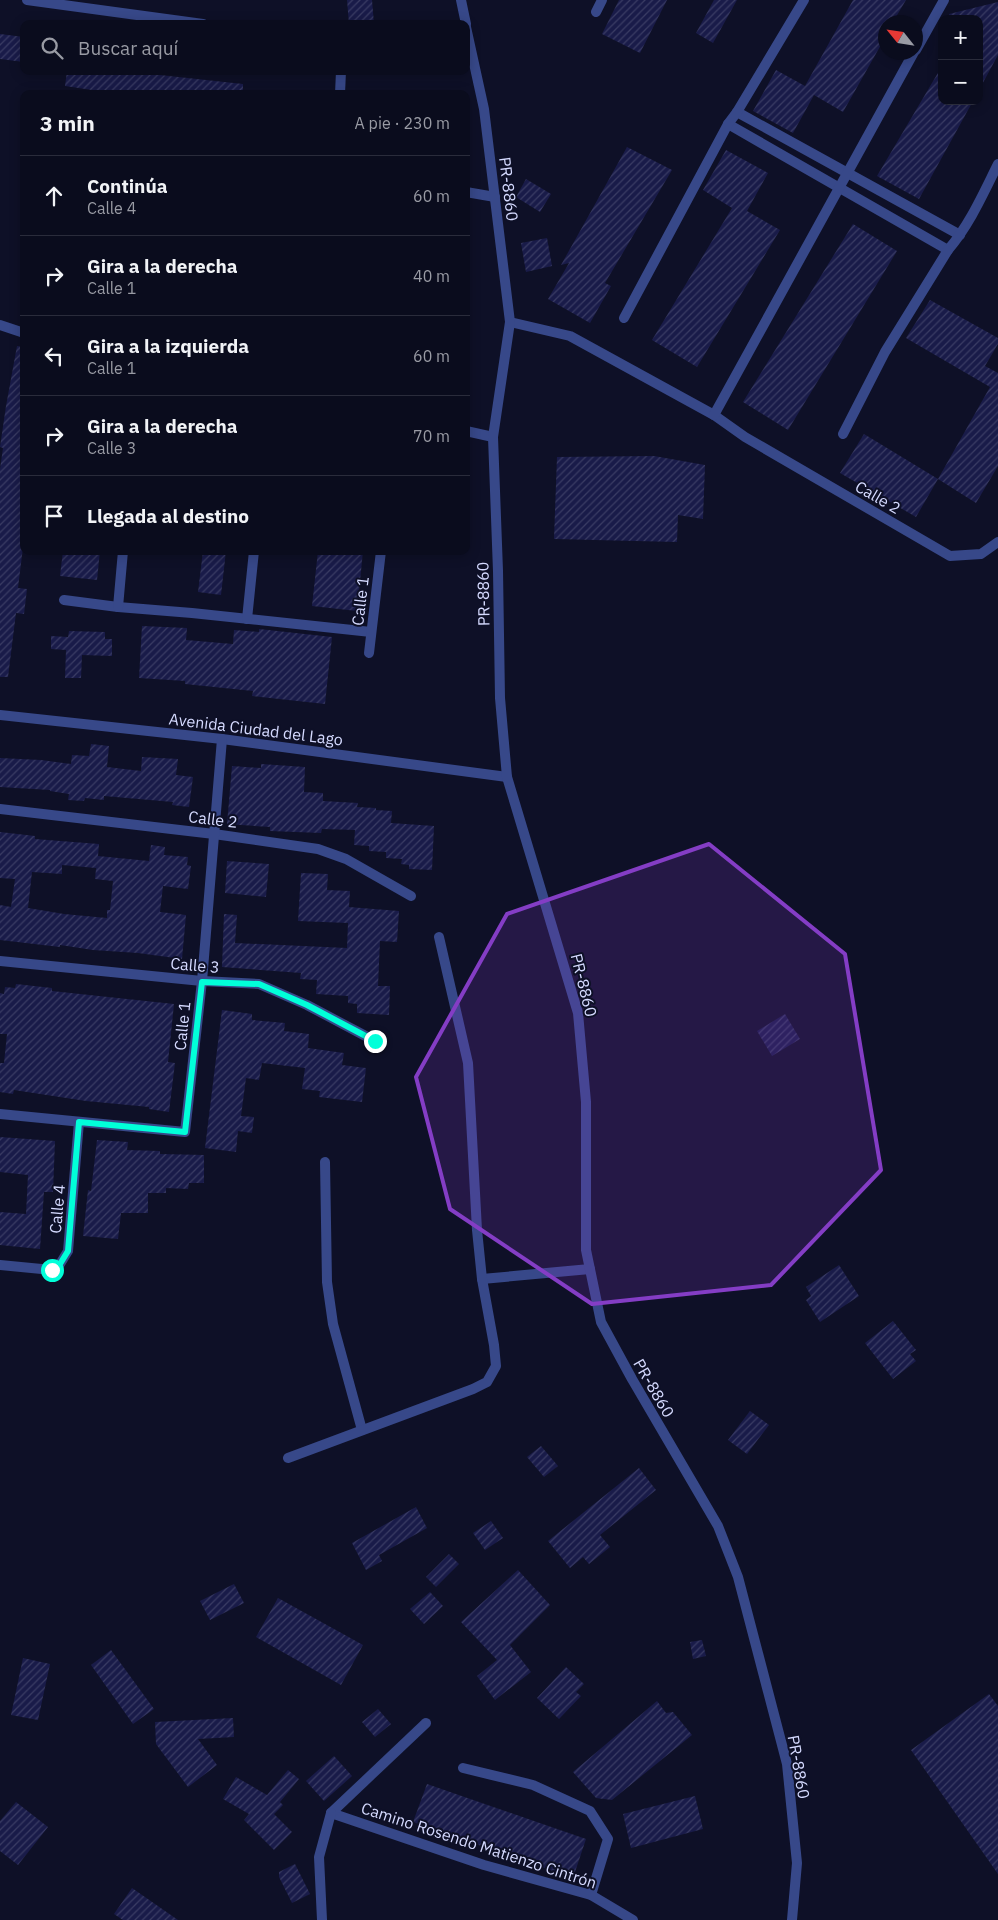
<!DOCTYPE html>
<html lang="es">
<meta charset="utf-8">
<style>
body{margin:0;font-family:"IBM Plex Sans",sans-serif;background:#131526;color:#f1f3f6}
.controls{position:absolute;right:15px;top:15px;display:grid;overflow:hidden;border-radius:10px;box-shadow:0 2px 12px #0003}
.controls button{width:45px;height:45px;display:grid;place-items:center;padding:0;border:0;border-bottom:1px solid #2a2c3b;background:#0a0c1d;color:#f1f3f6;font:25px sans-serif}
.compass{position:absolute;left:878px;top:15px;width:45px;height:45px;border-radius:50%;background:#0a0c1d;box-shadow:0 2px 12px #0003;rotate:300deg}
.stop{position:absolute;width:15px;height:15px;margin:-11px;border:4px solid #01ffd9;border-radius:50%;background:#fff}
.stop.end{background:#01ffd9;border-color:#fff;box-shadow:0 1px 5px #0008}
.list{margin:0;padding:0;list-style:none}
h2{display:flex;justify-content:space-between;align-items:center;height:65px;margin:0;padding:0 20px;font-size:21px}
h2 small{font-size:16px;font-weight:400;color:#999ba4}
.list li{display:grid;grid-template-columns:32px 1fr auto;gap:15px;align-items:center;box-sizing:border-box;height:80px;padding:0 20px;border-top:1px solid #2a2c3b}
.list b{display:block;font-size:19px;white-space:nowrap}
.list p{margin:0;font-size:16px;white-space:nowrap;color:#999ba4}
.list em{font-size:16px;font-style:normal;color:#999ba4}
.icon{flex:none;width:28px;height:28px;fill:none;stroke:currentColor;stroke-width:2;stroke-linecap:round;stroke-linejoin:round}
.map{position:relative;flex:none;width:998px;height:1920px;overflow:hidden}
.search{position:absolute;background:#0a0c1d;box-shadow:0 2px 12px #0003;left:20px;top:20px;width:450px;height:55px;display:flex;align-items:center;gap:12px;box-sizing:border-box;padding:0 18px;border-radius:10px;color:#999ba4;font-size:19px}
.panel{position:absolute;background:#0a0c1d;box-shadow:0 2px 12px #0003;left:20px;top:90px;width:450px;height:465px;border-radius:10px}
.map>svg:first-child{display:block}
</style>
<div class="map">
<svg width="998" height="1920" viewBox="0 0 998 1920">
<defs>
<pattern id="building-hatch" width="6" height="6" patternUnits="userSpaceOnUse" patternTransform="scale(1.25)"><rect width="6" height="6" fill="#191b49"/><path d="M-1 1l2-2M0 6l6-6M5 7l2-2" fill="none" stroke="#3a3c64"/></pattern>
</defs>
<rect width="100%" height="100%" fill="#0e1027"/>
<g fill="url(#building-hatch)" fill-rule="evenodd">
<polygon points="347,0 372,0 374,24 349,24"/>
<polygon points="619,0 667,0 640,53 602,34"/>
<polygon points="714,0 737,0 713,43 696,33"/>
<polygon points="853,0 906,0 893,22 886,22 886,36 843,112 814,95 793,133 753,111 776,70 805,86"/>
<polygon points="998,2 998,55 979,90 979,19 950,19 949,14"/>
<polygon points="0,34 24,37 24,62 0,59"/>
<polygon points="942,66 942,101 973,101 919,199 877,176"/>
<polygon points="67,71 143,71 160,75 243,84 243,94 119,94 65,86"/>
<polygon points="627,147 672,170 605,283 611,286 590,323 548,299 569,263 561,265"/>
<polygon points="726,150 768,173 747,211 780,230 697,367 652,340 732,208 703,190"/>
<polygon points="526,179 551,194 540,212 516,197"/>
<polygon points="853,224 897,251 788,430 743,402"/>
<polygon points="547,238 552,266 526,272 521,243"/>
<polygon points="930,300 998,338 998,344 985,366 998,373 998,466 976,503 938,479 990,387 906,338"/>
<polygon points="17,346 24,347 24,539 18,588 27,589 24,614 16,613 8,677 0,677 0,469 3,448 0,447 6,406"/>
<polygon points="864,434 938,479 916,517 840,473"/>
<polygon points="654,456 705,465 703,519 678,515 677,542 554,539 557,457"/>
<polygon points="63,551 100,551 97,580 60,576"/>
<polygon points="203,551 226,551 221,595 198,592"/>
<polygon points="318,551 363,551 357,611 312,606"/>
<polygon points="142,626 187,628 186,640 233,644 234,630 259,632 259,629 332,637 325,704 252,696 253,691 185,684 185,681 139,678"/>
<polygon points="69,631 105,632 105,639 112,639 112,656 82,655 81,678 65,678 66,650 51,649 51,636 68,637"/>
<polygon points="91,744 109,746 107,767 141,771 142,757 178,759 176,775 193,777 189,807 172,805 173,802 104,796 104,800 85,798 84,801 68,800 69,794 50,791 50,790 0,787 0,758 41,760 71,764 72,755 89,756"/>
<polygon points="261,764 305,767 304,792 323,793 323,801 358,803 357,807 376,808 376,810 392,811 391,823 434,826 432,870 409,869 409,865 401,864 402,859 386,858 386,852 369,851 369,846 354,845 355,830 322,829 321,833 270,831 270,827 227,824 232,766 261,768"/>
<path d="M0,832L35,836V839L99,844L98,856L149,861L151,845L165,847L164,855L188,857L187,865L191,866L188,889L163,886L160,912L186,915L182,959L138,953L93,950L60,945V947L0,940V905L11,907L15,879L0,878ZM97,859L95,879L113,881L110,910H107V918L64,914L28,908L32,872L62,874V865L96,868Z"/>
<polygon points="227,861 269,864 266,897 225,893"/>
<polygon points="301,873 328,874 327,890 350,891 349,907 399,911 397,942 380,941 378,986 390,986 389,1015 357,1013 357,1004 348,1003 348,996 316,994 317,980 300,979 301,973 222,967 224,914 237,915 235,943 347,948 348,923 298,921"/>
<polygon points="16,984 52,988 52,991 174,1004 168,1062 175,1063 169,1112 149,1109 149,1107 86,1101 14,1090 13,1094 0,1092 0,1063 4,1063 7,1034 0,1034 0,993 4,994 5,987 15,988"/>
<polygon points="222,1010 252,1014 252,1020 285,1023 284,1031 309,1034 308,1048 344,1053 342,1065 366,1068 362,1102 319,1097 320,1091 302,1089 305,1068 262,1063 259,1080 246,1078 241,1116 254,1117 252,1133 238,1131 236,1152 205,1148"/>
<polygon points="785,1014 800,1039 772,1056 757,1031"/>
<polygon points="0,1137 55,1141 53,1192 44,1192 40,1249 0,1245 0,1212 26,1214 28,1175 0,1172"/>
<polygon points="97,1140 128,1142 127,1150 160,1151 160,1154 204,1155 204,1183 189,1183 188,1189 166,1188 166,1193 148,1193 148,1213 121,1213 118,1239 83,1236 88,1190 91,1191"/>
<polygon points="839,1265 859,1296 820,1322 806,1300 811,1296 806,1287"/>
<polygon points="893,1321 916,1350 910,1354 916,1361 893,1379 865,1343"/>
<polygon points="750,1411 769,1425 747,1454 728,1440"/>
<polygon points="541,1446 558,1466 544,1477 527,1457"/>
<polygon points="639,1468 656,1490 600,1535 610,1547 589,1564 583,1557 570,1568 548,1541"/>
<polygon points="416,1507 427,1528 379,1555 382,1561 366,1570 352,1543"/>
<polygon points="491,1521 503,1538 485,1550 473,1533"/>
<polygon points="449,1554 459,1564 436,1587 426,1577"/>
<polygon points="518,1570 550,1605 510,1645 531,1672 495,1700 477,1676 497,1660 461,1622"/>
<polygon points="234,1584 244,1603 210,1620 200,1601"/>
<polygon points="430,1592 443,1606 424,1624 410,1609"/>
<polygon points="278,1598 363,1645 341,1685 256,1637"/>
<polygon points="702,1640 706,1656 693,1659 690,1642"/>
<polygon points="111,1650 154,1709 133,1724 91,1665"/>
<polygon points="23,1658 50,1664 38,1720 11,1715"/>
<polygon points="566,1667 584,1684 576,1692 581,1696 559,1719 537,1698"/>
<polygon points="989,1694 998,1706 998,1874 911,1750"/>
<polygon points="657,1701 666,1713 673,1712 692,1735 612,1800 596,1798 573,1772"/>
<polygon points="378,1709 391,1724 375,1737 362,1722"/>
<polygon points="233,1718 234,1737 198,1739 217,1765 188,1787 156,1744 155,1722"/>
<polygon points="334,1756 352,1776 324,1801 306,1781"/>
<polygon points="288,1770 299,1779 280,1802 283,1805 274,1814 292,1832 274,1850 244,1820 249,1814 223,1799 236,1777 267,1795"/>
<polygon points="427,1784 586,1839 573,1878 413,1822"/>
<polygon points="695,1796 703,1829 631,1848 623,1814"/>
<polygon points="16,1802 48,1827 18,1865 0,1851 0,1821"/>
<polygon points="295,1864 310,1894 292,1903 279,1877 279,1872"/>
<polygon points="132,1888 178,1920 123,1920 114,1914"/>
</g>
<g fill="none" stroke-linecap="round" stroke-linejoin="round">
<g stroke="#374889" stroke-width="10">
<polyline points="27,0 203,24"/>
<polyline points="596,12 602,0"/>
<polyline points="916,50 944,0"/>
<polyline points="340,94 341,71"/>
<polyline points="737,112 960,235"/>
<polyline points="728,124 948,250"/>
<polyline points="466,192 495,197"/>
<polyline points="624,318 728,124 737,112 804,0"/>
<polyline points="510,322 570,336 714,415 745,437 950,556 981,554 998,542"/>
<polyline points="0,325 24,333"/>
<polyline points="714,415 914,52"/>
<polyline points="466,431 493,437"/>
<path d="M843,434L885,352L948,250C970,224 983,194 998,164"/>
<polyline points="64,600 118,607 192,613 371,632"/>
<polyline points="118,607 123,551"/>
<polyline points="247,619 254,551"/>
<polyline points="369,653 381,551"/>
<polyline points="0,715 222,739 507,777"/>
<polyline points="0,809 214,834 318,849 346,859 411,896"/>
<polyline points="0,961 202,981 259,984 307,1005 375,1041"/>
<polyline points="0,1114 185,1132 202,981 222,739"/>
<polyline points="325,1162 327,1282 333,1324 362,1430"/>
<polyline points="0,1265 52,1270 60,1264 68,1251 79,1122"/>
<polyline points="482,1279 590,1269"/>
<polyline points="288,1458 473,1389 487,1382 496,1366 494,1345 482,1279 477,1230 468,1063 439,937"/>
<polyline points="463,1768 533,1785 590,1811 608,1839 591,1895"/>
<polyline points="331,1813 484,1865 591,1895 633,1920"/>
<polyline points="331,1813 426,1723"/>
<polyline points="322,1920 319,1857 331,1813"/>
</g>
<g stroke="#374889" stroke-width="10">
<polyline points="461,0 466,24"/>
<polyline points="466,27 484,109 510,322 493,437 498,571 500,698 507,777 578,1013 586,1102 586,1250 601,1322 632,1379 718,1526 738,1577 787,1764 797,1863 792,1920"/>
</g>
</g>
<g fill="none" stroke-linecap="round" stroke-linejoin="round">
<polyline stroke="#01ffd9" stroke-width="6" points="52,1270 60,1264 68,1251 79,1122 185,1132 202,982 259,984 307,1005 375,1041"/>
</g>
<path fill="#843dc5" fill-opacity="0.2" stroke="#843dc5" stroke-width="4" stroke-linejoin="round" d="M709,844L845,954L881,1170L771,1285L592,1304L450,1209L416,1077L507,914Z"/>
<g text-anchor="middle" dominant-baseline="central" stroke-width="4" stroke-linejoin="round" paint-order="stroke">
<g font-size="16" fill="#d5daff" stroke="#0e1027">
<text transform="translate(509 189) rotate(83)">PR-8860</text>
<text transform="translate(878 497) rotate(30)">Calle 2</text>
<text transform="translate(483 594) rotate(-91)">PR-8860</text>
<text transform="translate(360 601) rotate(-83)">Calle 1</text>
<text transform="translate(256 729) rotate(7)">Avenida Ciudad del Lago</text>
<text transform="translate(213 819) rotate(7)">Calle 2</text>
<text transform="translate(195 965) rotate(5)">Calle 3</text>
<text transform="translate(584 985) rotate(76)">PR-8860</text>
<text transform="translate(182 1026) rotate(-84)">Calle 1</text>
<text transform="translate(57 1209) rotate(-85)">Calle 4</text>
<text transform="translate(654 1388) rotate(60)">PR-8860</text>
<text transform="translate(799 1767) rotate(80)">PR-8860</text>
<text transform="translate(479 1845) rotate(18)">Camino Rosendo Matienzo Cintrón</text>
</g>
</g>
</svg>
<div class="controls">
<button>+</button>
<button>−</button>
</div>
<svg class="compass" viewBox="-18 -18 36 36"><path d="M0-13l5 13h-10z" fill="#e53935"/><path d="M0 13l5-13h-10z" fill="#999ba4"/></svg>
<div class="stop" style="left:52px;top:1270px"></div>
<div class="stop end" style="left:375px;top:1041px"></div>
<div class="search"><svg class="icon" aria-label="search" viewBox="0 0 24 24"><circle cx="10" cy="10" r="6"/><path d="M15 15l6 6"/></svg>Buscar aquí</div>
<section class="panel">
<h2>3 min<small>A pie · 230 m</small></h2>
<ul class="list">
<li><svg class="icon" aria-label="ahead" viewBox="0 0 24 24"><path d="M12 20V5M6 11l6-6 6 6"/></svg><div><b>Continúa</b><p>Calle 4</p></div><em>60 m</em></li>
<li><svg class="icon" aria-label="right" viewBox="0 0 24 24"><path d="M7 20v-9h11M14 6l5 5-5 5"/></svg><div><b>Gira a la derecha</b><p>Calle 1</p></div><em>40 m</em></li>
<li><svg class="icon" aria-label="left" viewBox="0 0 24 24"><path d="M17 20v-9H6M10 6l-5 5 5 5"/></svg><div><b>Gira a la izquierda</b><p>Calle 1</p></div><em>60 m</em></li>
<li><svg class="icon" aria-label="right" viewBox="0 0 24 24"><path d="M7 20v-9h11M14 6l5 5-5 5"/></svg><div><b>Gira a la derecha</b><p>Calle 3</p></div><em>70 m</em></li>
<li><svg class="icon" aria-label="arrive" viewBox="0 0 24 24"><path d="M6 21V4h12l-3 4 3 4H6"/></svg><div><b>Llegada al destino</b></div></li>
</ul>
</section>
</div>
